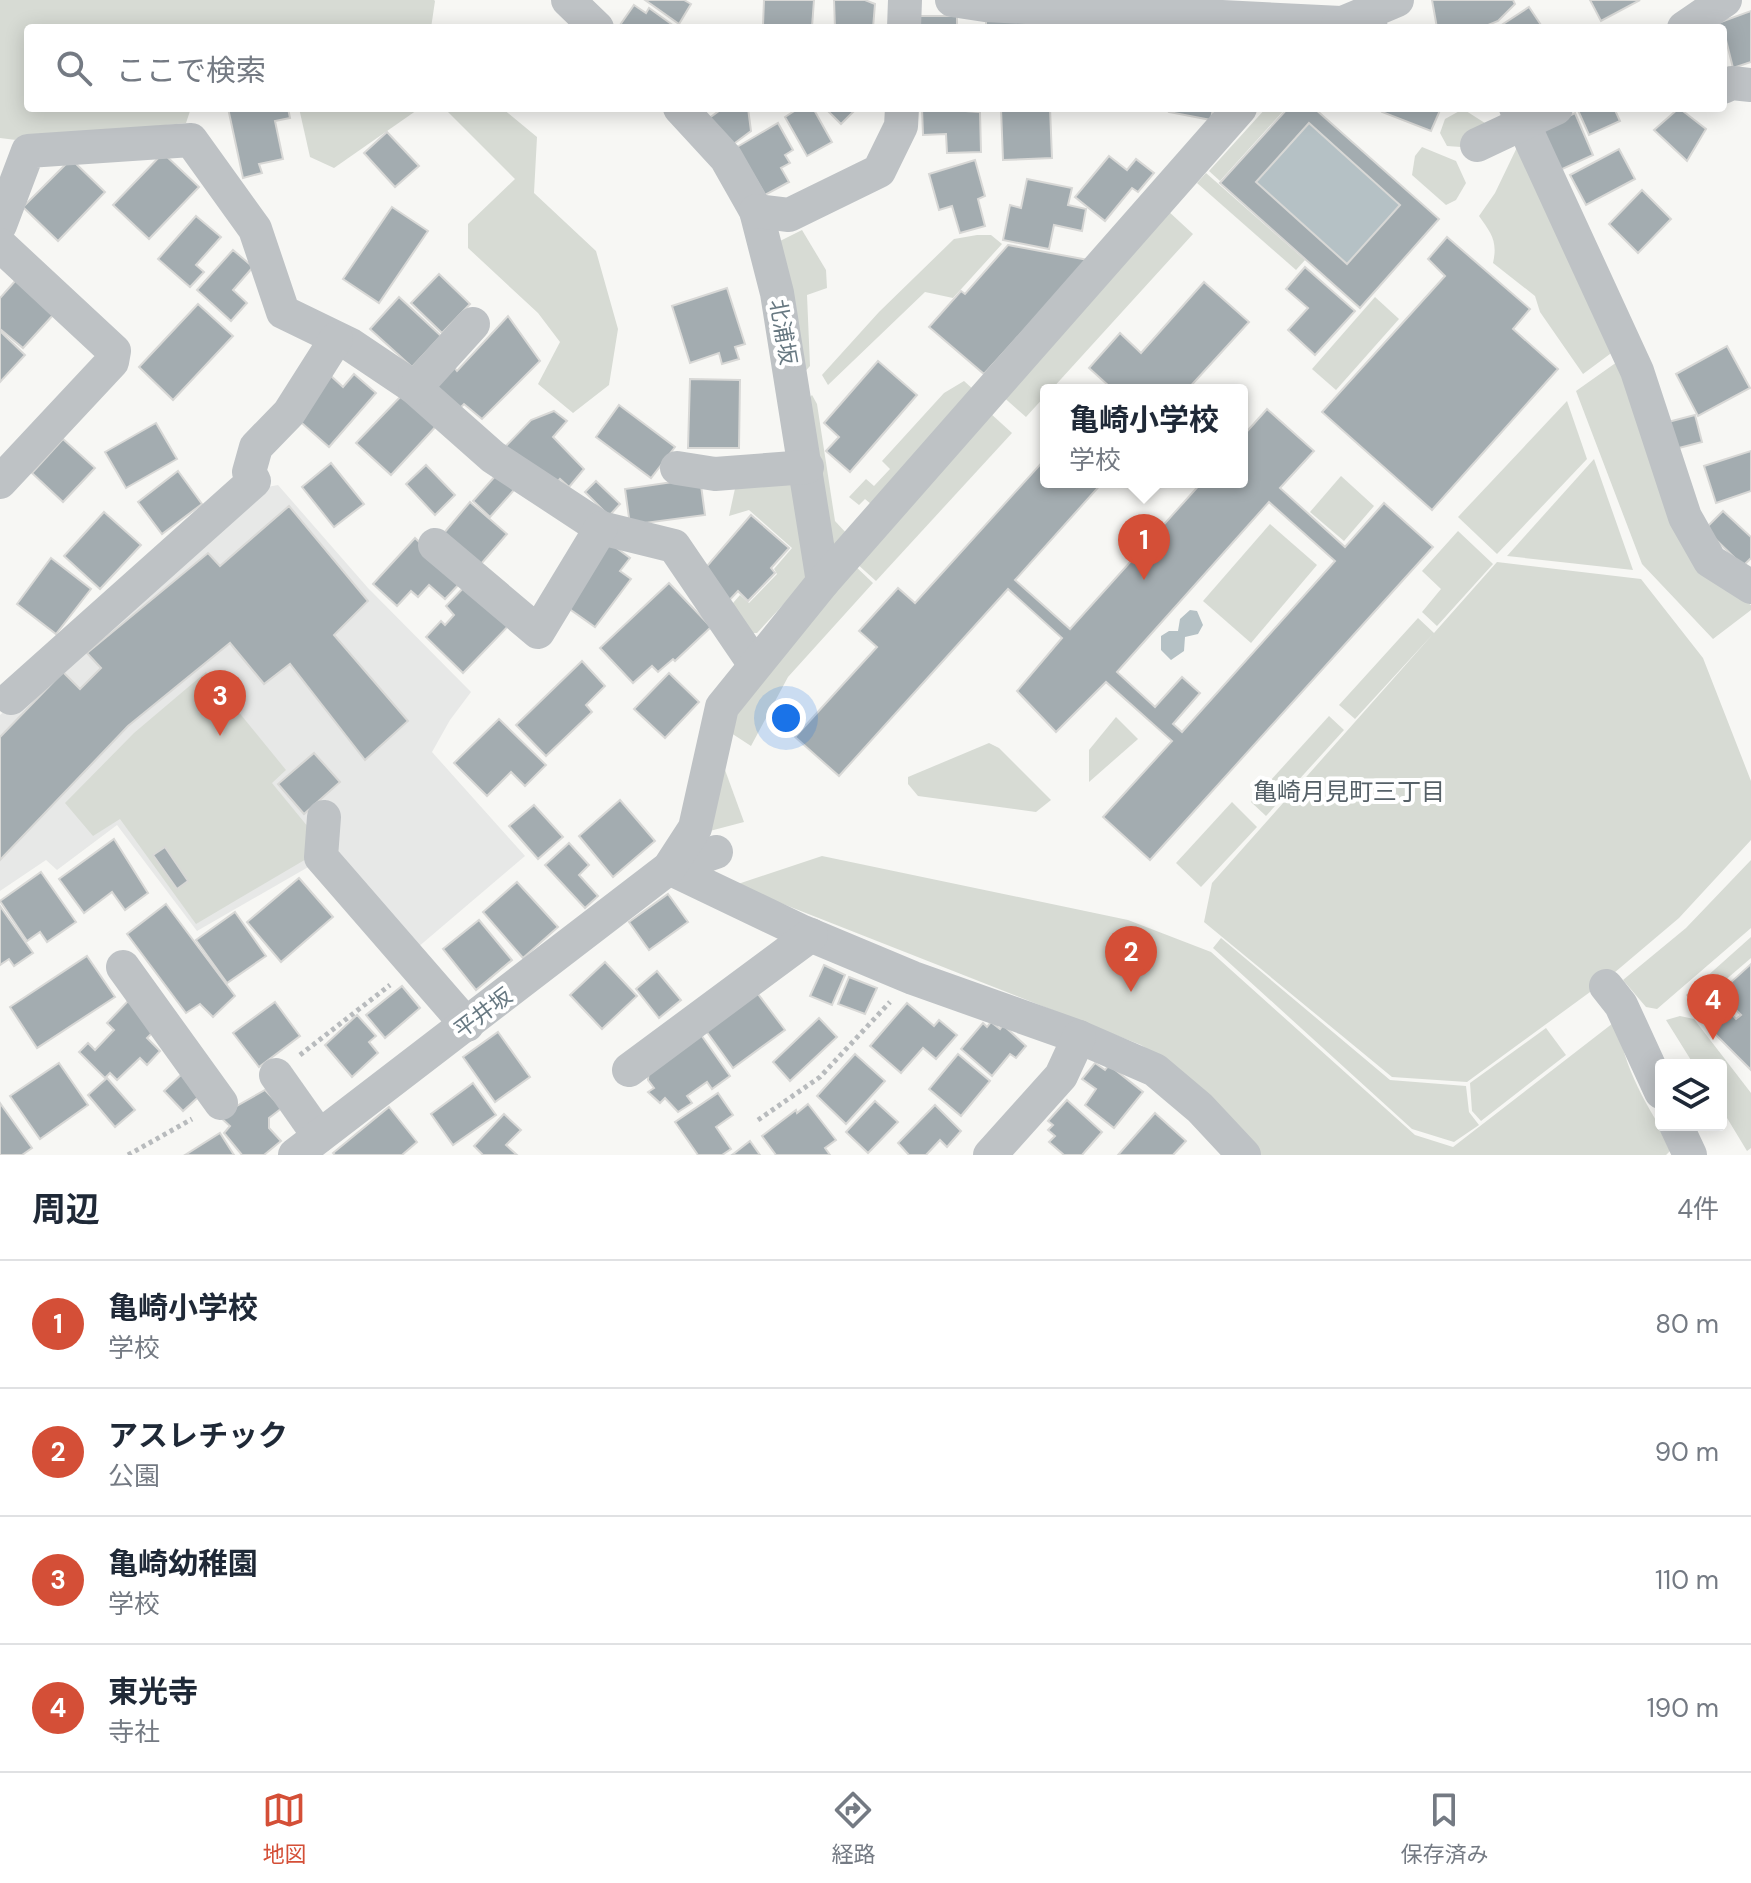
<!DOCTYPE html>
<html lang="ja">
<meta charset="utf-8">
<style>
body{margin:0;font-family:"DM Sans","Noto Sans JP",sans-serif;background:#f2f2f3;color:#1f2937}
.controls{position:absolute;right:24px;bottom:24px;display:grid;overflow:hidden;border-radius:8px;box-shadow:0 4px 20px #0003}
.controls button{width:72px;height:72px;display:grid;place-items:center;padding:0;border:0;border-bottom:2px solid #e0e1e3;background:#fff;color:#1f2937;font:40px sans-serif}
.you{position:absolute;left:786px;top:718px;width:28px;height:28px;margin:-20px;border:6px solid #fff;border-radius:50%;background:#1a73e8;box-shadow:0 0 0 12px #1a73e833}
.badge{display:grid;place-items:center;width:52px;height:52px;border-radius:50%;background:#d44f37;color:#fff;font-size:26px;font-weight:700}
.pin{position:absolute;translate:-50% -66px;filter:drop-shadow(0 2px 4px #0008)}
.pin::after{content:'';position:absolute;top:42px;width:28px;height:24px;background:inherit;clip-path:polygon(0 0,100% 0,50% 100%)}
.popup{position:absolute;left:1040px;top:384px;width:208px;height:104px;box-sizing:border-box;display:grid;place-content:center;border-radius:8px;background:#fff;filter:drop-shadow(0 2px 6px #0005);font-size:26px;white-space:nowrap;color:#747a83}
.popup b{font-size:30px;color:#1f2937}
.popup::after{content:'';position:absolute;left:50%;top:100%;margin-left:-16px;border:16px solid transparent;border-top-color:#fff}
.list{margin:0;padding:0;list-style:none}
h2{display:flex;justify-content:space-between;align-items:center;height:104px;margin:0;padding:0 32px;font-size:34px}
h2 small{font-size:26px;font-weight:400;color:#747a83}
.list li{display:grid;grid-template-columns:52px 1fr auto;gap:24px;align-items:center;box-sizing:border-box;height:128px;padding:0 32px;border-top:2px solid #e0e1e3}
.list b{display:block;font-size:30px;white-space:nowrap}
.list p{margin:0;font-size:26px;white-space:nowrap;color:#747a83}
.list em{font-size:26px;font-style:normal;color:#747a83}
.icon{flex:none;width:44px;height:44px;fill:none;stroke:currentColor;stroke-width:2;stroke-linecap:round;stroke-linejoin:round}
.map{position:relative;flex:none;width:1751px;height:1155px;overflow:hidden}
.search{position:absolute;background:#fff;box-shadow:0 4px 20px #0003;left:24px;right:24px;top:24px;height:88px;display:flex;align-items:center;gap:20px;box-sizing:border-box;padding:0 28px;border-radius:8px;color:#747a83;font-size:30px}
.sheet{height:616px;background:#fff}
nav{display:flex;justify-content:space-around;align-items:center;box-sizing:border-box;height:112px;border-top:2px solid #e0e1e3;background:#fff;font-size:22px;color:#747a83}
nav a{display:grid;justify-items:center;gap:4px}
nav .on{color:#d44f37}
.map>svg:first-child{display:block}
</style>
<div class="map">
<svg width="1751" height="1155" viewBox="0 0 1751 1155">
<rect width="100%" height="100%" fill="#f7f7f4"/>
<polygon fill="#e7e8e7" points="278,485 368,588 471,692 450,720 432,752 525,856 397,965 310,866 197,931 117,825 57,870 46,860 0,891 0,715 262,488"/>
<g fill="#d7dbd4">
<polygon points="0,0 434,0 435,1 431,28 28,28 28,108 191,108 186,123 16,140 0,138"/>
<polygon points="299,108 420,108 334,168 310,157"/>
<polygon points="444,108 502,108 537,137 534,193 596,251 618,329 609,385 573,413 538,384 560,342 538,313 468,248 468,224 515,179"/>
<polygon points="1266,108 1286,108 1220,181 1209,171"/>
<polygon points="1463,109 1488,125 1461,147 1447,146 1440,133 1445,119"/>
<path d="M1521,139L1614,351L1583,374L1540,312L1535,296L1493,263C1498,241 1491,233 1479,216L1495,193Z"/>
<polygon points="1422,147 1456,161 1466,183 1456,200 1446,205 1412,175 1415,156"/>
<polygon points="1206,173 1305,260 1296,270 1197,183"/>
<polygon points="1167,210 1193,234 1051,390 1046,390 1046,395 1026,417 1000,394"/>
<polygon points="802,230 826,270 827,288 807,295 810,366 799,378 776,243"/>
<polygon points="977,235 991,235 1002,244 953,298 925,292 828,385 822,375 879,312 954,239"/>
<polygon points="1375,297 1399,319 1336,390 1312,369"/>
<polygon points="1617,362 1721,587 1751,605 1751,610 1713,639 1642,564 1576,391"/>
<polygon points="964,381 975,391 871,504 865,499 859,505 849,497 866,479 874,486 890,469 882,461 944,393"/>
<polygon points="812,395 817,404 835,521 848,535 829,553 803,404"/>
<polygon points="1567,401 1587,459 1497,554 1458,517"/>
<polygon points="990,413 1012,433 876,581 855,562"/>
<polygon points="1594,459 1633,570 1507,556"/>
<polygon points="795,475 808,578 757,633 742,633 727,610 740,595 749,603 777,574 774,569 792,548 749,510 729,516 736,484"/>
<polygon points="1341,476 1374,506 1344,541 1310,512"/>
<polygon points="1270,524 1317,565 1251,643 1203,601"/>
<polygon points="1458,531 1493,564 1437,626 1422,612 1441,589 1422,571"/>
<polygon points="1497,562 1641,579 1703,658 1751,781 1751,840 1679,918 1601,984 1467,1082 1392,1077 1204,922 1212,883 1433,634 1355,719 1339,705 1418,618 1434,633"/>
<polygon points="852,563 873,583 788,677 751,746 728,731 767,657"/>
<polygon points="206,672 286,770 272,783 313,833 313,855 196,924 120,819 93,836 65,803 134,733"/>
<polygon points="1329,716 1344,730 1266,816 1251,802"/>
<polygon points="1116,717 1138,739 1089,782 1089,750"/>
<polygon points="989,743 999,748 1051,800 1036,812 918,796 908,784 908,777"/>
<polygon points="725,770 744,822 706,832"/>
<polygon points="1232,802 1257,827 1201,887 1176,863"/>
<path d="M822,856L1128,920L1211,952L1415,1135L1453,1147L1617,1020C1624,1070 1647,1106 1673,1148L1666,1155H1257L1173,1066L1141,1045L735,885Z"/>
<polygon points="1751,860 1751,928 1657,1009 1646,1007 1623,980 1686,928"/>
<polygon points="1751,937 1751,958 1695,1006 1686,995"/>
<polygon points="1221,938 1390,1080 1466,1086 1469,1112 1479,1125 1454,1142 1412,1129 1213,948"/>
<polygon points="1680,1016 1694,1019 1751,1093 1751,1148 1747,1151 1721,1108 1721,1065 1694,1065 1666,1020"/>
<polygon points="1546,1028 1566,1055 1481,1121 1472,1111 1470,1083"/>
</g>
<g fill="#b5c1c5">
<polygon points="1309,123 1400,205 1347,264 1256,182"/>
<polygon points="1190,610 1197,611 1203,625 1198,634 1185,637 1184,651 1171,660 1161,650 1161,636 1169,631 1178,631 1180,619"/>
</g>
<g fill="#a3acb0" stroke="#d8d8d6" stroke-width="2" fill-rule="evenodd">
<polygon points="645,0 684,0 691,4 679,24"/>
<polygon points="764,0 814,0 812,27 763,25"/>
<polygon points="834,0 865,0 875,4 873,28 835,28"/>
<polygon points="1432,0 1513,0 1515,4 1498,21 1481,28 1437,28"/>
<polygon points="1590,0 1640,0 1601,21"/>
<polygon points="634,5 646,13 649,8 674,26 618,28"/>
<polygon points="1529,7 1543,28 1497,28"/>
<polygon points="1751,11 1751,62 1733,68 1723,28 1718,23"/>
<rect x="920" y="16" width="37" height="12"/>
<rect x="986" y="20" width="57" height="8"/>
<polygon points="228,108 288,108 290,118 275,121 283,159 259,164 262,173 243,178"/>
<polygon points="723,108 748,108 751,131 731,146 708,119"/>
<polygon points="799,108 813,108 832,142 807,156 785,117"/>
<polygon points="825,108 857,108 841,124"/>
<polygon points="922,108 980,112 981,152 947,153 946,134 923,135"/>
<polygon points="1050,108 1052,158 1003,160 1001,109"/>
<polygon points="1170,108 1213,108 1211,120 1169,112"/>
<path d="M1288,108H1314L1439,219L1360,308L1220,183ZM1309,123L1400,205L1347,264L1256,182Z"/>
<polygon points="1383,108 1441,108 1431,131 1382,112"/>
<polygon points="1577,108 1614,108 1620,121 1589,135"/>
<polygon points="1679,108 1706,129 1687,161 1654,130"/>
<polygon points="1575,113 1593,155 1558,171 1539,130"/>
<polygon points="778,123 793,150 785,155 790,163 781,168 789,182 765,195 737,147"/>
<polygon points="387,132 419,166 395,187 364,153"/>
<polygon points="1619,149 1635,179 1586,205 1570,175"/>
<polygon points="163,153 199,187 149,239 113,205"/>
<polygon points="1109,156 1127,170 1136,159 1154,173 1138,192 1132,188 1105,221 1075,197"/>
<polygon points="71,159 105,192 58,241 23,207"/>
<polygon points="975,160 985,196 978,199 985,226 960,233 952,206 939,210 929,174"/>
<polygon points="1027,179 1072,188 1068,205 1086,209 1082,231 1054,225 1049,249 1003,240 1010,205 1021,208"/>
<polygon points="1642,190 1671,219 1638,253 1609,224"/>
<polygon points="392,207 428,231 379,303 343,279"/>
<polygon points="196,216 221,237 196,265 204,272 190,287 158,259"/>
<polygon points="1447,237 1530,309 1513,329 1558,369 1432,510 1322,412 1445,276 1428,259"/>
<polygon points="1008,245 1088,260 984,374 929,327 961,291 965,294"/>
<polygon points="233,250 253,267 233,290 247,303 231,321 197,290"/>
<polygon points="1305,267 1355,311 1315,355 1288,330 1308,308 1286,289"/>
<polygon points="439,274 470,304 442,333 411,303"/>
<polygon points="16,280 54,314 23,348 0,329 0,298"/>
<polygon points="1204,282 1249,322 1187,390 1107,390 1110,387 1089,368 1120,333 1141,353"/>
<polygon points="727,288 745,344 735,347 739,359 722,364 719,353 690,363 672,306"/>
<polygon points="399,297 441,336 412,367 370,329"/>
<polygon points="198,304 233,336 173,400 139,367"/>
<polygon points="508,316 540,361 482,419 464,404 455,413 432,390 453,366 457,371"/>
<polygon points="0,331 25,355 0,382"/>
<polygon points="1727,346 1750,388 1698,416 1676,374"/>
<polygon points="878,361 917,395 850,472 826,451 839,437 824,423"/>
<polygon points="354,374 376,393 329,447 295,417 331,376 343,387"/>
<polygon points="690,379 740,380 739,448 688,448"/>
<polygon points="405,392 439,423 391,475 356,443"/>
<polygon points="619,405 675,447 651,478 596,437"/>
<path d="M1267,409L1314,451L1280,488L1345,547L1384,503L1433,547L1150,860L1103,817L1172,741L1106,682L1056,732L1017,691L1062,638L1008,589L839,776L795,737L877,647L859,631L898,588L915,603L1046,458V482H1103L1015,580L1070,629L1202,482H1242V437ZM1269,502L1335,561L1182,732L1173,724L1200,693L1182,677L1155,707L1117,672Z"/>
<polygon points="554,411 567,421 553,437 584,469 569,487 560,479 551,489 503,449 531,420"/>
<polygon points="1695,415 1702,442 1675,449 1668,422"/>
<polygon points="156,423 177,459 126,488 105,452"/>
<polygon points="63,439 95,468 63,502 32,473"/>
<polygon points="1751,451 1751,491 1716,503 1704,466"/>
<polygon points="331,463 364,504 334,527 302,487"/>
<polygon points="426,465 455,495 435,515 406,484"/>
<polygon points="178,471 202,504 162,534 138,502"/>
<polygon points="497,474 514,490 490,517 473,501"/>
<polygon points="700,478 705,515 630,525 625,489"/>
<polygon points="596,481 620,504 609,516 585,492"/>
<polygon points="470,502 507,534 481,564 444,533"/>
<polygon points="289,506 368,601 334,635 408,721 365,760 290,664 264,684 230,643 128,726 0,860 0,737 63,672 80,689 101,668 87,653 208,553 220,566"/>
<polygon points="1723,511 1751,537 1751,558 1743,566 1705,529"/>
<polygon points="104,512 141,545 100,589 64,556"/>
<polygon points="751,515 789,548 771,568 775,573 748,601 738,591 723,607 701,573"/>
<polygon points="415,538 462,581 445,599 429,585 418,597 411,591 397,606 373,584"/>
<polygon points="607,541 630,558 620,571 631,579 595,627 561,603"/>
<polygon points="51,558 91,589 56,634 17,604"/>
<polygon points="470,581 512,622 463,673 426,637 441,621 445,625 454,615 446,606"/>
<polygon points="669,583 711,627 675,661 673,659 658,672 652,666 633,683 600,648"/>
<polygon points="582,661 605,686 586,705 592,712 546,756 516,725"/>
<polygon points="669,673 699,702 665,738 634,709"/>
<polygon points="499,719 546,765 525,786 511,772 487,796 454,763"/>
<polygon points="314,753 340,782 304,814 278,784"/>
<polygon points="620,800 655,841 613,877 579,836"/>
<polygon points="534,805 563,837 538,859 509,826"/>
<polygon points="114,839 148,893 125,910 112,892 84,913 59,879"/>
<polygon points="569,843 589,865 579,875 598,896 585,908 545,865"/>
<polygon points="165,847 188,881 177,889 153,855"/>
<polygon points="41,872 76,922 47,942 40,932 27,941 0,901"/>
<polygon points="299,878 333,917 281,962 247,922"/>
<polygon points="517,882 558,927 523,958 483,912"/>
<polygon points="668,894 688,922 649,950 629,922"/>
<polygon points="166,904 235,996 213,1017 200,1004 186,1013 127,934"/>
<polygon points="0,906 33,953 14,966 9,959 0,965"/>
<polygon points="235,912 266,956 227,983 196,940"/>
<polygon points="479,920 512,960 476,990 443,949"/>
<polygon points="87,956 115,997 37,1048 10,1007"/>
<polygon points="605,962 637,996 602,1029 570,995"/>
<polygon points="1751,964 1751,1070 1708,1027 1727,1009 1736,1019 1741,1015 1719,993"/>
<polygon points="824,965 845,975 832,1005 810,996"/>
<polygon points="657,971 681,1000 659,1018 636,989"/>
<polygon points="849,977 877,988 865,1014 838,1004"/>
<polygon points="402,986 420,1008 385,1038 366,1015"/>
<polygon points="755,990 785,1030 733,1068 704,1028"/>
<polygon points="131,998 159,1026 147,1038 160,1051 147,1065 140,1058 117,1080 110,1073 105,1078 79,1052 88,1043 95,1050 114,1030 107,1023"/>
<polygon points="275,1002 300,1036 259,1067 233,1033"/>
<polygon points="907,1003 934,1026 939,1020 957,1035 936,1059 923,1048 901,1073 870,1046"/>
<polygon points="357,1015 376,1036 369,1042 378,1053 352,1077 325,1045"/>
<polygon points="819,1018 837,1037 790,1081 773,1062"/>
<polygon points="991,1022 1000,1029 1003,1025 1026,1046 1016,1058 1010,1054 992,1076 961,1049 983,1023 987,1027"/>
<polygon points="498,1032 530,1077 495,1102 463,1057"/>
<polygon points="699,1032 730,1076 712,1089 707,1082 687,1096 692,1103 678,1112 665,1098 660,1103 648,1092 654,1088 648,1080 649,1068"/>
<polygon points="855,1054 885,1081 846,1124 817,1096"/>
<polygon points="958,1054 990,1081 961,1116 929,1089"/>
<polygon points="59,1063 88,1105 40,1139 10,1096"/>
<polygon points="1095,1063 1105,1070 1109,1065 1143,1092 1114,1128 1085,1105 1096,1089 1082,1079"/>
<polygon points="186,1070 205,1091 183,1111 164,1091"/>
<polygon points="107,1078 135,1110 115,1127 88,1095"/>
<polygon points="473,1083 496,1115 453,1145 431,1114"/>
<polygon points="265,1090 282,1108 269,1118 269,1128 281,1141 264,1155 242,1155 224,1133 230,1126 219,1116"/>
<polygon points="718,1093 733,1115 716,1127 731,1149 722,1155 698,1155 675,1122"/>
<polygon points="1067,1100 1102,1132 1082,1155 1064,1155 1049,1142 1055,1136 1048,1130 1053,1125 1048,1121"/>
<polygon points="875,1101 898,1122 868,1153 846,1132"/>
<polygon points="0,1103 32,1148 22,1155 0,1155"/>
<polygon points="808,1104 836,1140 825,1148 830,1155 776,1155 762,1136 796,1110 797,1113"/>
<polygon points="935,1105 961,1131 947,1147 940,1140 926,1155 909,1155 898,1143"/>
<polygon points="389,1107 417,1142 402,1155 335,1155 333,1153"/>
<polygon points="1155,1113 1186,1141 1173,1155 1118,1155"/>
<polygon points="504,1114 521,1130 506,1145 517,1155 483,1155 474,1146"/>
<polygon points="220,1133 234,1155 185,1155"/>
<polygon points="750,1141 760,1155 732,1155"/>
</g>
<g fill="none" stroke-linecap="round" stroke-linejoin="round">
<g stroke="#b8bbbd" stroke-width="5" stroke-dasharray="4 4" stroke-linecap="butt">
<polyline points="300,1055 390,985"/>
<polyline points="758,1120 820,1077 890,1002"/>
<polyline points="128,1155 192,1119"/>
</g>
<g stroke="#bec2c5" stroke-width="34">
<polyline points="568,0 597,28"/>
<polyline points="952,0 985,5 1341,23 1371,28"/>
<polyline points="1338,25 1397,0"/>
<polyline points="904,28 905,0"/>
<polyline points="1684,28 1725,0"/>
<polyline points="1723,87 1732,83 1751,85"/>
<polyline points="680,108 726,158 756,211 777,293 823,582"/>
<polyline points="1516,108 1637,371 1685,517 1710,561 1751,587"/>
<polyline points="1477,145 1556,108"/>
<polyline points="756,211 789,215 879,171 901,126 902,108"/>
<polyline points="0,225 28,151 191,140 255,229 283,312 351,345 415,388 493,457 601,528 674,546 755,665"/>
<polyline points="0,245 114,351 112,362 0,482"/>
<polyline points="415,388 473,324"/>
<polyline points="677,468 715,474 807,467"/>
<polyline points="435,545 538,632 601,528"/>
<polyline points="11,698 254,481 249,472 256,447 289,413 336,339"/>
<polyline points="324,817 321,857 467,1025"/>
<polyline points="716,852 669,868 803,932 913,978 1079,1037 1155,1070 1200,1108 1244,1155"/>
<polyline points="123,967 221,1103"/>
<polyline points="1606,986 1621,1005 1661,1092"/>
<polyline points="629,1070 811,935"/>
<polyline points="276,1075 319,1136"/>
<polyline points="1676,1125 1690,1155"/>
<polyline points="295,1155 669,868 695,828 722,707 823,582 1240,108"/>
<polyline points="990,1155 1061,1076 1079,1037"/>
</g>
</g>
<g text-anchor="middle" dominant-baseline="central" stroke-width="8" stroke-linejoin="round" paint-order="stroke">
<g font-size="22" fill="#687982" stroke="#fff">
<text transform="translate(783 332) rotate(80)">北浦坂</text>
<text transform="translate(483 1013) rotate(-37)">平井坂</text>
</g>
<g font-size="24" fill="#566168" stroke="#fff">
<text x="1349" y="791">亀崎月見町三丁目</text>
</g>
</g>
</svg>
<div class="controls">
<button><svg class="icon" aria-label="layers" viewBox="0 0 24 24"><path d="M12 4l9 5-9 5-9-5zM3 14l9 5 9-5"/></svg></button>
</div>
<div class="you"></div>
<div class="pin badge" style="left:1144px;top:580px">1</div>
<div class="popup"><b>亀崎小学校</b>学校</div>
<div class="pin badge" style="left:1131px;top:992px">2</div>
<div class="pin badge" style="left:220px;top:736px">3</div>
<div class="pin badge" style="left:1713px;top:1040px">4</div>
<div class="search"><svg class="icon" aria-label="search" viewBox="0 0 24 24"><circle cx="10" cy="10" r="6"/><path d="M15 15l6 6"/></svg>ここで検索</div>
</div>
<section class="sheet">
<h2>周辺<small>4件</small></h2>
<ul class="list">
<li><span class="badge">1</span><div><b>亀崎小学校</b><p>学校</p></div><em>80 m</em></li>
<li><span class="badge">2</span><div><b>アスレチック</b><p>公園</p></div><em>90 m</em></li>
<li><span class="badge">3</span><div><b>亀崎幼稚園</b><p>学校</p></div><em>110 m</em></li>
<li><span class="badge">4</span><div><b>東光寺</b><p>寺社</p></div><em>190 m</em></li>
</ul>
</section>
<nav>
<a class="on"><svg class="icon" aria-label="map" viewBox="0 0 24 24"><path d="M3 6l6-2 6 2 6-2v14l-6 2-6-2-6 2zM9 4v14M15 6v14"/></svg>地図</a>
<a><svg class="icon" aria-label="directions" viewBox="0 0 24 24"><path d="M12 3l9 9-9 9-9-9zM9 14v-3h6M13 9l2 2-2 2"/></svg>経路</a>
<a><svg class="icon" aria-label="saved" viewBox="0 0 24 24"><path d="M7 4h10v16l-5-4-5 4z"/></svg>保存済み</a>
</nav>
